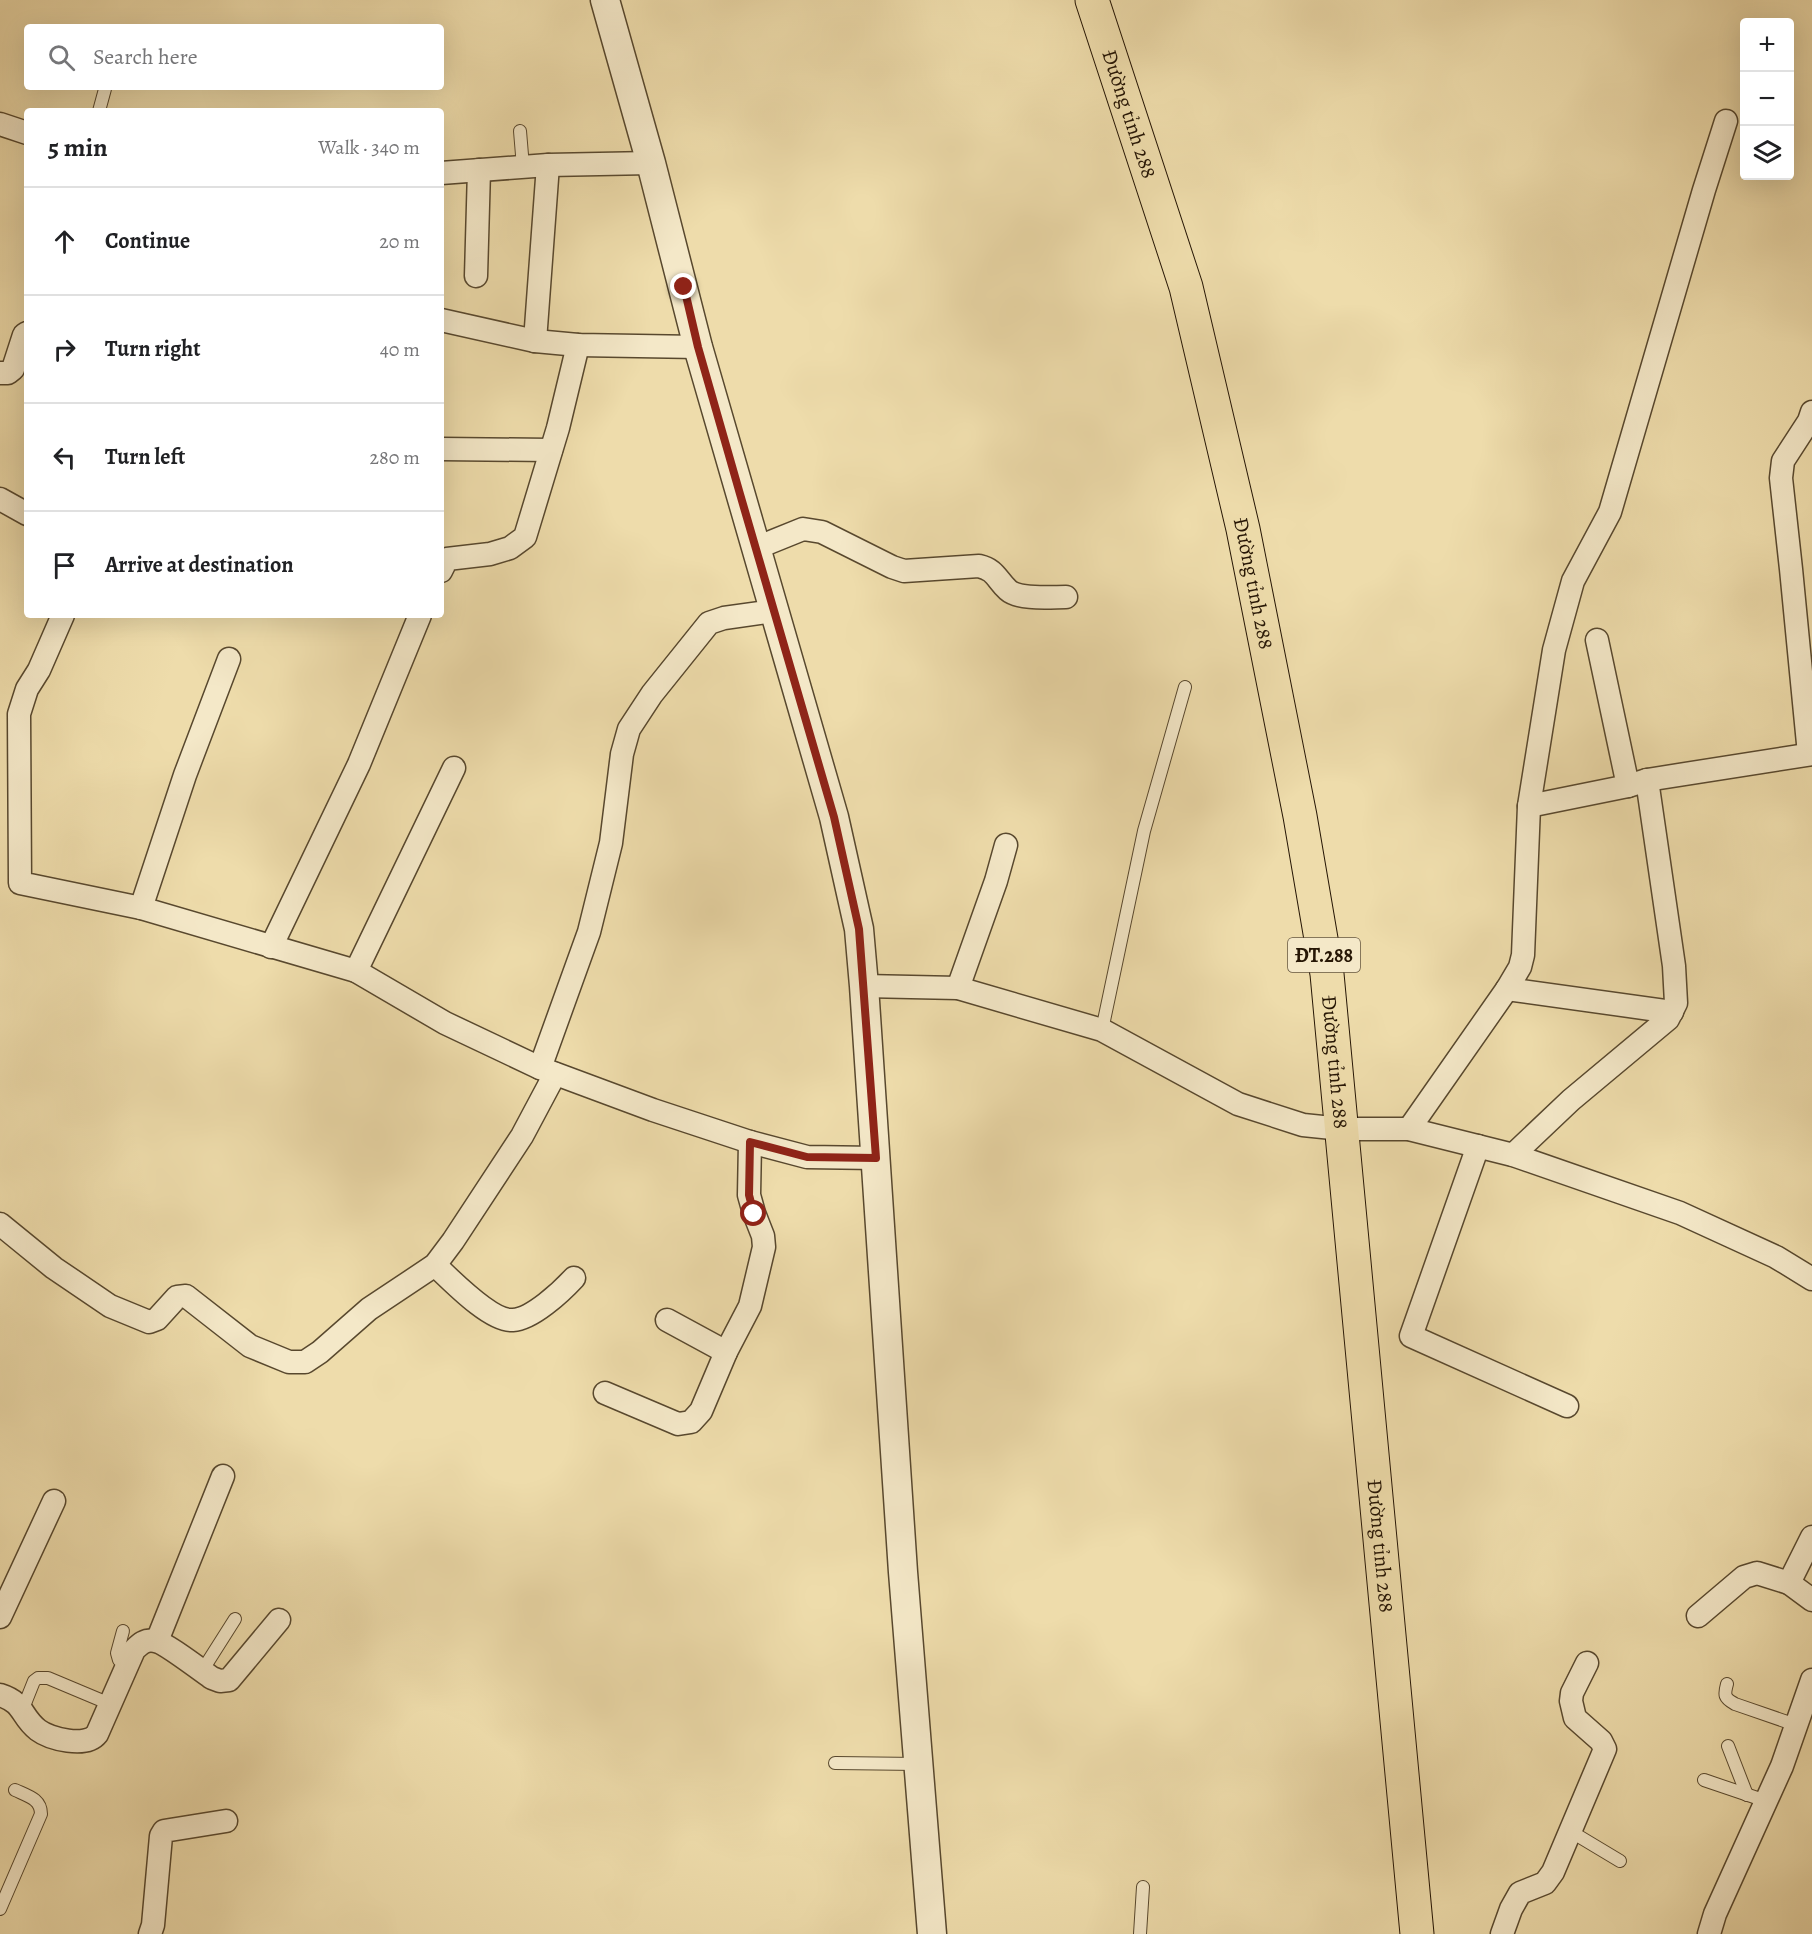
<!DOCTYPE html>
<meta charset="utf-8">
<style>
body{margin:0;font-family:Alegreya,serif;background:#f2f2f2;color:#202124}
.controls{position:absolute;right:18px;top:18px;display:grid;overflow:hidden;border-radius:6px;box-shadow:0 6px 24px #0002}
.controls button{width:54px;height:54px;display:grid;place-items:center;padding:0;border:0;border-bottom:2px solid #e0e0e0;background:#fff;color:#202124;font:30px sans-serif}
.stop{position:absolute;width:18px;height:18px;margin:-14px;border:4px solid #8f2418;border-radius:50%;background:#fff}
.stop.end{background:#8f2418;border-color:#fff;box-shadow:0 2px 6px #0008}
.list{margin:0;padding:0;list-style:none}
h2{display:flex;justify-content:space-between;align-items:center;height:78px;margin:0;padding:0 24px;font-size:26px}
h2 small{font-size:20px;font-weight:400;color:#757577}
.list li{display:grid;grid-template-columns:39px 1fr auto;gap:18px;align-items:center;box-sizing:border-box;height:108px;padding:0 24px;border-top:2px solid #e0e0e0}
.list b{display:block;font-size:22px;white-space:nowrap}
.list em{font-size:20px;font-style:normal;color:#757577}
.icon{flex:none;width:33px;height:33px;fill:none;stroke:currentColor;stroke-width:2;stroke-linecap:round;stroke-linejoin:round}
.map{position:relative;flex:none;width:1812px;height:1934px;overflow:hidden}
.search{position:absolute;background:#fff;box-shadow:0 6px 24px #0002;left:24px;top:24px;width:420px;height:66px;display:flex;align-items:center;gap:15px;box-sizing:border-box;padding:0 21px;border-radius:6px;color:#757577;font-size:22px}
.panel{position:absolute;background:#fff;box-shadow:0 6px 24px #0002;left:24px;top:108px;width:420px;height:510px;border-radius:6px}
.map>svg:first-child{display:block}
</style>
<div class="map">
<svg width="1812" height="1934" viewBox="0 0 1812 1934">
<rect width="100%" height="100%" fill="#eedcab"/>
<filter id="stains"><feTurbulence type="fractalNoise" baseFrequency=".00333" numOctaves="4"/><feColorMatrix values="0 0 0 0 .2 0 0 0 0 .09 0 0 0 0 .02 0 0 0 .5 -.17"/></filter>
<radialGradient id="worn" r=".72"><stop offset=".6" stop-color="#630" stop-opacity="0"/><stop offset="1" stop-color="#630" stop-opacity=".3"/></radialGradient>
<g fill="none" stroke-linecap="round" stroke-linejoin="round">
<defs>
<g id="service">
<polyline points="99,111 105,89"/>
<polyline points="520,131 523,167"/>
<polyline points="1102,1030 1144,831 1185,687"/>
<polyline points="123,1631 117,1653 119,1660 127,1666"/>
<polyline points="202,1671 235,1619"/>
<path d="M1727,1684C1724,1695 1724,1698 1735,1704L1796,1725"/>
<polyline points="22,1711 34,1681 38,1678 48,1678 110,1704"/>
<polyline points="1728,1746 1747,1795"/>
<polyline points="835,1763 918,1764"/>
<polyline points="1704,1780 1766,1801"/>
<polyline points="1570,1831 1620,1861"/>
<path d="M0,1909L41,1814C41,1799 28,1796 15,1790"/>
<polyline points="1140,1934 1143,1887"/>
</g>
<g id="minor">
<polyline points="0,124 27,133"/>
<polyline points="441,173 548,165 651,163"/>
<polyline points="476,276 479,170"/>
<polyline points="441,320 535,341 578,345 698,347"/>
<polyline points="535,341 548,165"/>
<polyline points="0,373 8,373 13,369 24,335 27,333"/>
<polyline points="441,449 551,450"/>
<polyline points="0,499 27,514"/>
<path d="M756,548L803,529L822,532L892,567L904,571L979,566C996,570 996,579 1008,590C1019,600 1051,597 1066,597"/>
<polyline points="441,571 447,559 490,554 510,548 525,537 558,428 578,345"/>
<polyline points="63,615 39,670 27,689 19,714 20,883 141,908 356,971 445,1023 540,1068 653,1110 750,1142 807,1157 876,1158"/>
<polyline points="1597,640 1628,786"/>
<polyline points="1809,754 1791,569 1781,478 1783,461 1809,421 1812,412"/>
<polyline points="1529,806 1628,786 1647,780 1812,754"/>
<polyline points="141,908 185,775 229,659"/>
<polyline points="271,947 359,764 420,615"/>
<polyline points="356,971 454,768"/>
<polyline points="864,986 958,988 1102,1030 1238,1104 1303,1125 1342,1129 1409,1129 1513,1155 1680,1213 1776,1257 1812,1279"/>
<polyline points="958,988 996,881 1006,845"/>
<polyline points="1507,989 1672,1012"/>
<polyline points="540,1068 589,932 611,843 622,754 629,729 652,694 709,623 724,618 774,611"/>
<polyline points="1409,1129 1507,989 1520,967 1523,955 1529,806 1554,650 1573,581 1610,512 1704,190 1726,121"/>
<polyline points="1478,1146 1411,1336 1567,1406"/>
<polyline points="1513,1155 1571,1100 1668,1019 1676,1003 1674,966 1647,780"/>
<polyline points="0,1224 54,1268 110,1306 149,1322 157,1319 177,1297 186,1296 250,1346 289,1362 305,1362 320,1352 369,1309 435,1265 453,1241 522,1136 555,1074"/>
<path d="M435,1265C451,1280 491,1322 513,1320C532,1319 561,1292 574,1278"/>
<polyline points="667,1320 726,1352"/>
<polyline points="605,1393 678,1424 691,1422 701,1411 726,1352 750,1306 764,1247 763,1236 754,1213 749,1195 750,1142"/>
<polyline points="1812,1537 1789,1583 1812,1600"/>
<polyline points="1698,1616 1744,1577 1757,1573 1789,1583"/>
<polyline points="0,1617 54,1501"/>
<polyline points="157,1641 223,1476"/>
<path d="M0,1695C25,1703 20,1716 38,1730C50,1739 86,1748 97,1734L134,1650C140,1644 145,1639 155,1641C164,1642 202,1671 212,1678L220,1681L229,1680L279,1620"/>
<polyline points="150,1934 153,1925 161,1836 164,1831 170,1830 226,1821"/>
<polyline points="1502,1934 1511,1909 1520,1893 1545,1883 1553,1872 1605,1749 1601,1741 1575,1718 1571,1701 1572,1693 1587,1663"/>
<polyline points="1709,1934 1715,1914 1782,1766 1812,1680"/>
</g>
<polyline id="tertiary" points="605,0 651,163 698,347 834,817 859,929 864,986 903,1572 932,1934"/>
<g id="primary">
<path id="s1" d="M1092,0L1186,287L1243,529L1300,816L1327,974L1417,1934"/>
</g>
</defs>
<use href="#service" stroke="#58482e" stroke-width="14"/>
<use href="#minor" stroke="#58482e" stroke-width="25"/>
<use href="#tertiary" stroke="#58482e" stroke-width="31"/>
<use href="#primary" stroke="#261605" stroke-width="35"/>
<use href="#service" stroke="#f4e8c8" stroke-width="12"/>
<use href="#minor" stroke="#f4e8c8" stroke-width="22"/>
<use href="#tertiary" stroke="#f4e8c8" stroke-width="28"/>
<use href="#primary" stroke="#eedcab" stroke-width="33"/>
</g>
<g fill="none" stroke-linecap="round" stroke-linejoin="round">
<polyline stroke="#8f2418" stroke-width="8" points="684,287 698,347 740,494 834,817 859,929 876,1158 807,1157 750,1142 749,1195 754,1214"/>
</g>
<g text-anchor="middle" dominant-baseline="central" stroke-width="4.5" stroke-linejoin="round" paint-order="stroke">
<rect fill="#f4e8c8" stroke="#645540" stroke-width="1.5" x="1288" y="938" width="72" height="34" rx="4.5"/>
<g font-size="20" font-weight="bold" fill="#261605">
<text x="1324" y="955">ĐT.288</text>
</g>
<g font-size="21" fill="#261605" stroke="#f4e8c8">
<text stroke="none"><textPath href="#s1" startOffset="120">Đường tỉnh 288</textPath></text>
<text stroke="none"><textPath href="#s1" startOffset="606">Đường tỉnh 288</textPath></text>
<text stroke="none"><textPath href="#s1" startOffset="1092">Đường tỉnh 288</textPath></text>
<text stroke="none"><textPath href="#s1" startOffset="1578">Đường tỉnh 288</textPath></text>
</g>
</g>
<rect width="100%" height="100%" filter="url(#stains)"/>
<rect width="100%" height="100%" fill="url(#worn)"/>
</svg>
<div class="controls">
<button>+</button>
<button>−</button>
<button><svg class="icon" aria-label="layers" viewBox="0 0 24 24"><path d="M12 4l9 5-9 5-9-5zM3 14l9 5 9-5"/></svg></button>
</div>
<div class="stop" style="left:754px;top:1214px"></div>
<div class="stop end" style="left:684px;top:287px"></div>
<div class="search"><svg class="icon" aria-label="search" viewBox="0 0 24 24"><circle cx="10" cy="10" r="6"/><path d="M15 15l6 6"/></svg>Search here</div>
<section class="panel">
<h2>5 min<small>Walk · 340 m</small></h2>
<ul class="list">
<li><svg class="icon" aria-label="ahead" viewBox="0 0 24 24"><path d="M12 20V5M6 11l6-6 6 6"/></svg><div><b>Continue</b></div><em>20 m</em></li>
<li><svg class="icon" aria-label="right" viewBox="0 0 24 24"><path d="M7 20v-9h11M14 6l5 5-5 5"/></svg><div><b>Turn right</b></div><em>40 m</em></li>
<li><svg class="icon" aria-label="left" viewBox="0 0 24 24"><path d="M17 20v-9H6M10 6l-5 5 5 5"/></svg><div><b>Turn left</b></div><em>280 m</em></li>
<li><svg class="icon" aria-label="arrive" viewBox="0 0 24 24"><path d="M6 21V4h12l-3 4 3 4H6"/></svg><div><b>Arrive at destination</b></div></li>
</ul>
</section>
</div>
